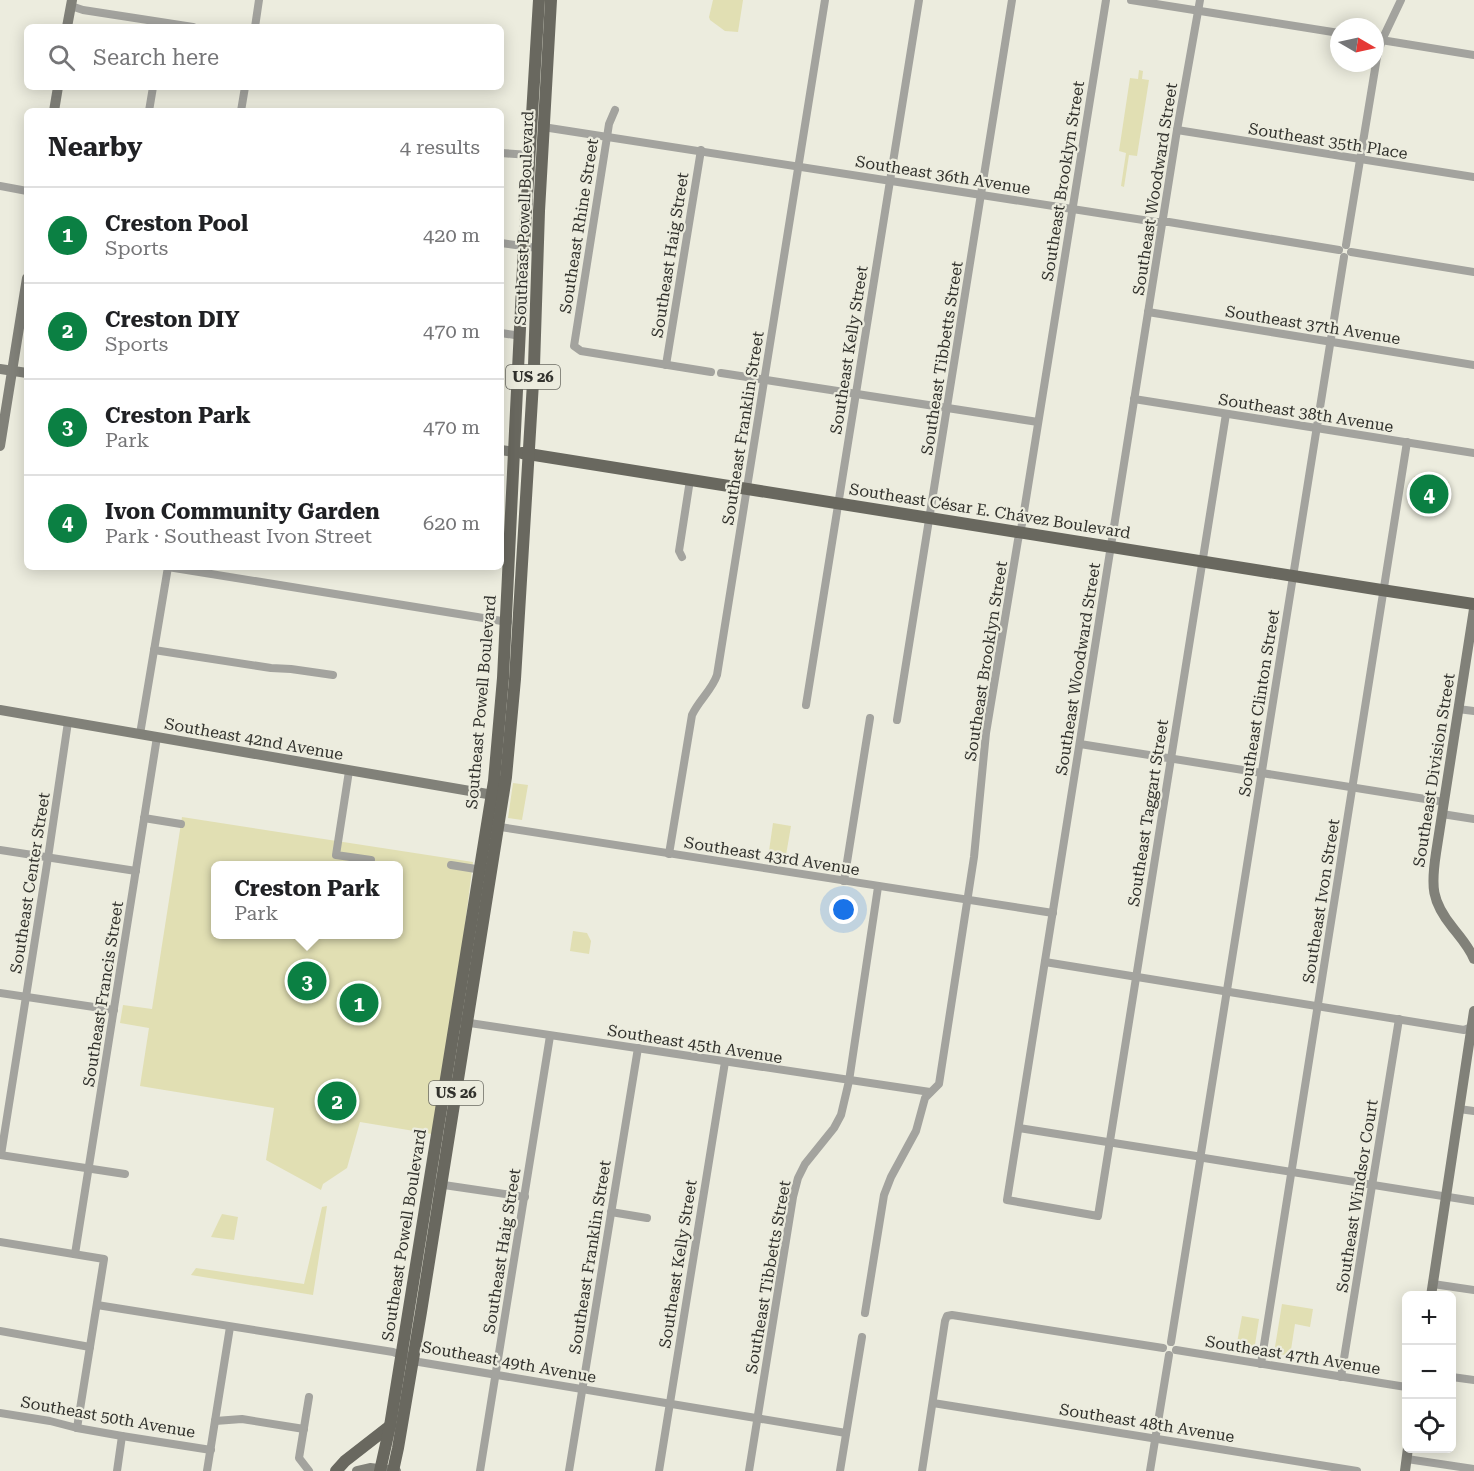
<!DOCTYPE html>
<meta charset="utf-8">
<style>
body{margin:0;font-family:"Roboto Serif",serif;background:#f2f2f2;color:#202124}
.controls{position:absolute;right:18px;bottom:18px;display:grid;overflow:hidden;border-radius:9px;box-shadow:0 3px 15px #0003}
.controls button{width:54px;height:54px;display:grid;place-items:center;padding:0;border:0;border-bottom:2px solid #e0e0e0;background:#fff;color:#202124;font:30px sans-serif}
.compass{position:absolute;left:1330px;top:18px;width:54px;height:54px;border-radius:50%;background:#fff;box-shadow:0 3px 15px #0003;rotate:99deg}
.you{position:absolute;left:844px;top:910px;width:21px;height:21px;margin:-15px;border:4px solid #fff;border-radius:50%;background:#1a73e8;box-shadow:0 0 0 9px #1a73e833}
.badge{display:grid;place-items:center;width:39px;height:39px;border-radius:50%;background:#0b8043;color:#fff;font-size:20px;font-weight:700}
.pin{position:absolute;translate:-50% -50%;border:3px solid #fff;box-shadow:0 2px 6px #0006}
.popup{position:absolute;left:211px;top:861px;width:192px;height:78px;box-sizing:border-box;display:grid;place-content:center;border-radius:9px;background:#fff;filter:drop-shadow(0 2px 4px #0005);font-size:20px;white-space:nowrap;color:#757577}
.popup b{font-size:22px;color:#202124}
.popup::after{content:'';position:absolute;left:50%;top:100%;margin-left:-12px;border:12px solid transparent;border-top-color:#fff}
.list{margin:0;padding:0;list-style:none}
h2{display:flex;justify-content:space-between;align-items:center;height:78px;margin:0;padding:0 24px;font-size:26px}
h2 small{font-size:20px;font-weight:400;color:#757577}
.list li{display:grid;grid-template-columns:39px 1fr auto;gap:18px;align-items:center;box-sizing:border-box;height:96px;padding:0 24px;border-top:2px solid #e0e0e0}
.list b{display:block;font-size:22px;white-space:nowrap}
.list p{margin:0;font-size:20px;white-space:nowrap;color:#757577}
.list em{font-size:20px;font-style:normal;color:#757577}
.icon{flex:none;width:33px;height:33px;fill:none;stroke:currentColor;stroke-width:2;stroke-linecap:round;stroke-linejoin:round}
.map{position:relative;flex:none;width:1474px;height:1471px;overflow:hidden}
.search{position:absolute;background:#fff;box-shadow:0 3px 15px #0003;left:24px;top:24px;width:480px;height:66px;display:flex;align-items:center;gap:15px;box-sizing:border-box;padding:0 21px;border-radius:9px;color:#757577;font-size:22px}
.panel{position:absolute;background:#fff;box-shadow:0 3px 15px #0003;left:24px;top:108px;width:480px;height:462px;border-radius:9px}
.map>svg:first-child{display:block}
</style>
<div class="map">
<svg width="1474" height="1471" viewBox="0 0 1474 1471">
<rect width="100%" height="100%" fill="#ececde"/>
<g fill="#e1dfb3" fill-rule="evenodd">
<polygon points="713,0 743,0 738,32 725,31 710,20 709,17"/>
<polygon points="1139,70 1143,71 1142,79 1149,80 1137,156 1129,155 1124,187 1121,186 1126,153 1119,151 1130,78 1138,79"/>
<polygon points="1414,476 1449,482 1444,511 1409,505"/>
<polygon points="513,783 528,785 522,820 508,818"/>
<path d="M182,817L473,862L461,957L432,1134L360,1122L347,1168L323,1184L321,1190L266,1160L274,1108L140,1086L149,1028L120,1023L123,1005L152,1009ZM216,866H398V934H216Z"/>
<polygon points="773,823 791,826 785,861 768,858"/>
<polygon points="573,931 587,933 591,941 589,954 570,951"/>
<polygon points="327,1206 313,1295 191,1275 196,1268 304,1284 322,1207"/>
<polygon points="222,1214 238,1217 234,1240 211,1237"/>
<polygon points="1282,1304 1313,1309 1310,1327 1295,1324 1290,1356 1274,1353"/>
<polygon points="1242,1316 1259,1319 1254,1351 1236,1348"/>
</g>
<polygon fill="#b4b174" points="348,988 374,992 370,1018 344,1014"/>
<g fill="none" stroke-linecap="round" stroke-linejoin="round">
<g stroke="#a3a39e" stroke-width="8">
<polyline points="1131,0 1339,33"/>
<polyline points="1200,0 1177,130 1007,1200 1098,1216 1226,414"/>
<polyline points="71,6 83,10 193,27"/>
<polyline points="255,27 259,0"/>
<polyline points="1375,39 1474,55"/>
<polyline points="615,110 609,124 607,137 574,346 581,351 711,372"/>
<polyline points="149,111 153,87"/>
<polyline points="241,111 245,87"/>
<polyline points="543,127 1156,222 1169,222 1339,250"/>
<polyline points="1177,130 1474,177"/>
<polyline points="501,153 530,155"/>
<polyline points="0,186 27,191"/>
<polyline points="501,243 537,248"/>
<polyline points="1346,245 1377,57 1382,40 1401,0"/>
<polyline points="1351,252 1474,272"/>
<polyline points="1148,312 1474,365"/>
<polyline points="501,333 521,336"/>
<polyline points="666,365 701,150"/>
<polyline points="721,373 1038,422"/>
<polyline points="1134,399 1474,453"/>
<polyline points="682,557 679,551 690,480"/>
<polyline points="168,567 508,622"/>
<polyline points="154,650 271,668 291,669 333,675"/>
<polyline points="806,705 919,0"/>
<polyline points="1458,709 1474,711"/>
<polyline points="897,720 1012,0"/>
<polyline points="140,734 168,567"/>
<polyline points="1080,744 1444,802"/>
<polyline points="349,771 336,855 371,860"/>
<polyline points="1442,814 1474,819"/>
<polyline points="144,818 181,824"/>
<polyline points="494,826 1053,913"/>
<polyline points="0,850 136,871"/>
<path d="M669,854L692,715C699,700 712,690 717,675L825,0"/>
<polyline points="451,865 482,870"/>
<polyline points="844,881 870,718"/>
<polyline points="1045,962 1464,1030 1474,1026"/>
<polyline points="0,993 114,1010"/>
<polyline points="463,1022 930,1092"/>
<polyline points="1459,1109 1474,1111"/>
<polyline points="1019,1128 1196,1156"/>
<polyline points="1201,1153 1344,257"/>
<polyline points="0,1155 125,1174"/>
<polyline points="1,1155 49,851 68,722"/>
<polyline points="1204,1158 1474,1201"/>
<polyline points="437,1184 525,1197"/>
<polyline points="611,1212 647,1218"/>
<polyline points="0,1242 104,1259 77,1428"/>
<polyline points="75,1254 157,737"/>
<polyline points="1433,1284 1474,1290"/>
<polyline points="97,1305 393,1352 419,1362 846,1433"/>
<polyline points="865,1313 884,1195 891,1177 916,1131 925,1098 939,1084 974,857 986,733 1018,540 1022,524 1106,0"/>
<polyline points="0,1331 90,1347"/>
<polyline points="1171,1342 1200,1161"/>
<polyline points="1176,1350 1406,1387"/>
<polyline points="1261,1364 1407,442"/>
<polyline points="1341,1377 1399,1019"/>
<polyline points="1452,1377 1474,1380"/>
<polyline points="309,1397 299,1458 309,1471"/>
<polyline points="933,1403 1357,1471"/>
<polyline points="0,1413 50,1421 77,1428 122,1436 211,1450"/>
<polyline points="215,1421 242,1419 304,1429"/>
<polyline points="1407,1459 1474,1469"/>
<polyline points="117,1471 122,1436"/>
<polyline points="207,1471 230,1327"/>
<polyline points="480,1471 550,1036"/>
<polyline points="569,1471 638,1048"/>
<polyline points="659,1471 725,1062"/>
<polyline points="749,1471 793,1197 798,1178 805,1164 834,1128 841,1115 849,1081 878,887"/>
<polyline points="840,1471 862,1337"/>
<polyline points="922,1471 945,1321 947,1316 952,1315 1163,1348"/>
<polyline points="1150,1471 1169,1355"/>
</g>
<g stroke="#818179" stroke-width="10">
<polyline points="67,27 72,0"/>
<polyline points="54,111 58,87"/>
<polyline points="0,369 27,373"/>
<polyline points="0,446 27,278"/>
<polyline points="501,450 514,452"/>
<path d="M1474,609L1436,853C1431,886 1431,901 1453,928C1461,938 1469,947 1474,959"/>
<polyline points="0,710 499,796"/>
<polyline points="1431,1296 1474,1011"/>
<polyline points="357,1471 370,1468 396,1471"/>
<polyline points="1405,1471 1408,1448"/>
</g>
<g stroke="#69685f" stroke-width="12">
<polyline points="522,453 1375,589 1474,604"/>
<polyline points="336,1471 345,1461 390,1426"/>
<polyline points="380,1471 390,1426 494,781 503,678 524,246 539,0"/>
<polyline points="393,1471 398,1448 421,1312 506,777 515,679 534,366 539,211 551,0"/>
</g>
</g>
<g text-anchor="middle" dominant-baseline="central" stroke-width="4.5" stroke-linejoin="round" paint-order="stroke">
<g fill="#ececde" stroke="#6a6a62" stroke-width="1.5">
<rect x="506" y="365" width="54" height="24" rx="4.5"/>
<rect x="429" y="1081" width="54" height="24" rx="4.5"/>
</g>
<g font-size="15" font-weight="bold" fill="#32322d">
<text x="533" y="377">US 26</text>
<text x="456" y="1093">US 26</text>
</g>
<g font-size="16" fill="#32322d" stroke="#ececde">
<text transform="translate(1328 141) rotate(9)">Southeast 35th Place</text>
<text transform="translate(943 175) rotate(9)">Southeast 36th Avenue</text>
<text transform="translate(1063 181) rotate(-81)">Southeast Brooklyn Street</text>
<text transform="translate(1155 189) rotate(-81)">Southeast Woodward Street</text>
<text transform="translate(524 218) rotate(-88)">Southeast Powell Boulevard</text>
<text transform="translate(579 226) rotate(-81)">Southeast Rhine Street</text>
<text transform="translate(670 255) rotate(-81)">Southeast Haig Street</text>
<text transform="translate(1313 325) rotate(9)">Southeast 37th Avenue</text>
<text transform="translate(849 350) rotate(-81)">Southeast Kelly Street</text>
<text transform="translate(942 358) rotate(-81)">Southeast Tibbetts Street</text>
<text transform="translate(1306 413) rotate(9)">Southeast 38th Avenue</text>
<text transform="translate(743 428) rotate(-81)">Southeast Franklin Street</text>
<text transform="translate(990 511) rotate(9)">Southeast César E. Chávez Boulevard</text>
<text transform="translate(986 661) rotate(-81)">Southeast Brooklyn Street</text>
<text transform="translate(1078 669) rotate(-81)">Southeast Woodward Street</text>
<text transform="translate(481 702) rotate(-85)">Southeast Powell Boulevard</text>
<text transform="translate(1259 703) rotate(-81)">Southeast Clinton Street</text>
<text transform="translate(254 739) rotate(10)">Southeast 42nd Avenue</text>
<text transform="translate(1434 770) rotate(-81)">Southeast Division Street</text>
<text transform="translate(1148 813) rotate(-81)">Southeast Taggart Street</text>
<text transform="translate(772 856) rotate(9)">Southeast 43rd Avenue</text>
<text transform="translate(30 883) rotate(-81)">Southeast Center Street</text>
<text transform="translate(1321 901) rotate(-81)">Southeast Ivon Street</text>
<text transform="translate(103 994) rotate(-81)">Southeast Francis Street</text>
<text transform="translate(695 1044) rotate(9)">Southeast 45th Avenue</text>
<text transform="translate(1357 1196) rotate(-81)">Southeast Windsor Court</text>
<text transform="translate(404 1235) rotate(-81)">Southeast Powell Boulevard</text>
<text transform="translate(502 1251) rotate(-81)">Southeast Haig Street</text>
<text transform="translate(590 1257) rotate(-81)">Southeast Franklin Street</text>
<text transform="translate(678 1264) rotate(-81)">Southeast Kelly Street</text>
<text transform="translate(768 1277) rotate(-80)">Southeast Tibbetts Street</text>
<text transform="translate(1293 1355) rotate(9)">Southeast 47th Avenue</text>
<text transform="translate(509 1362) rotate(10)">Southeast 49th Avenue</text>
<text transform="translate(108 1417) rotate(10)">Southeast 50th Avenue</text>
<text transform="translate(1147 1423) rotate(9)">Southeast 48th Avenue</text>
</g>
</g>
</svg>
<div class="controls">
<button>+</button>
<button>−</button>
<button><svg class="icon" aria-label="locate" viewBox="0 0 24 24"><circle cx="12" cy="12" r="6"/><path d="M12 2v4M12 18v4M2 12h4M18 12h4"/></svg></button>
</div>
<svg class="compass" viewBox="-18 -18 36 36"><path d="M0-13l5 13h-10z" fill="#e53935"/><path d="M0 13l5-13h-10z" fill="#757577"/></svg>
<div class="you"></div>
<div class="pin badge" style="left:359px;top:1003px">1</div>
<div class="pin badge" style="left:337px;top:1101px">2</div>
<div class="pin badge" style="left:307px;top:981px">3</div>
<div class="popup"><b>Creston Park</b>Park</div>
<div class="pin badge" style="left:1429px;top:494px">4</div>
<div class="search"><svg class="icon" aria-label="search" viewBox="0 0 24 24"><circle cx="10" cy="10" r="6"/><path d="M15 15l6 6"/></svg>Search here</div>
<section class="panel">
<h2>Nearby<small>4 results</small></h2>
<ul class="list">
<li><span class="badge">1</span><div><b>Creston Pool</b><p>Sports</p></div><em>420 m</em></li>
<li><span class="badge">2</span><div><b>Creston DIY</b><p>Sports</p></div><em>470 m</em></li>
<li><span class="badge">3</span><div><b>Creston Park</b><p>Park</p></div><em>470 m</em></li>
<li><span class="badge">4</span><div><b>Ivon Community Garden</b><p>Park · Southeast Ivon Street</p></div><em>620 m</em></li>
</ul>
</section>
</div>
